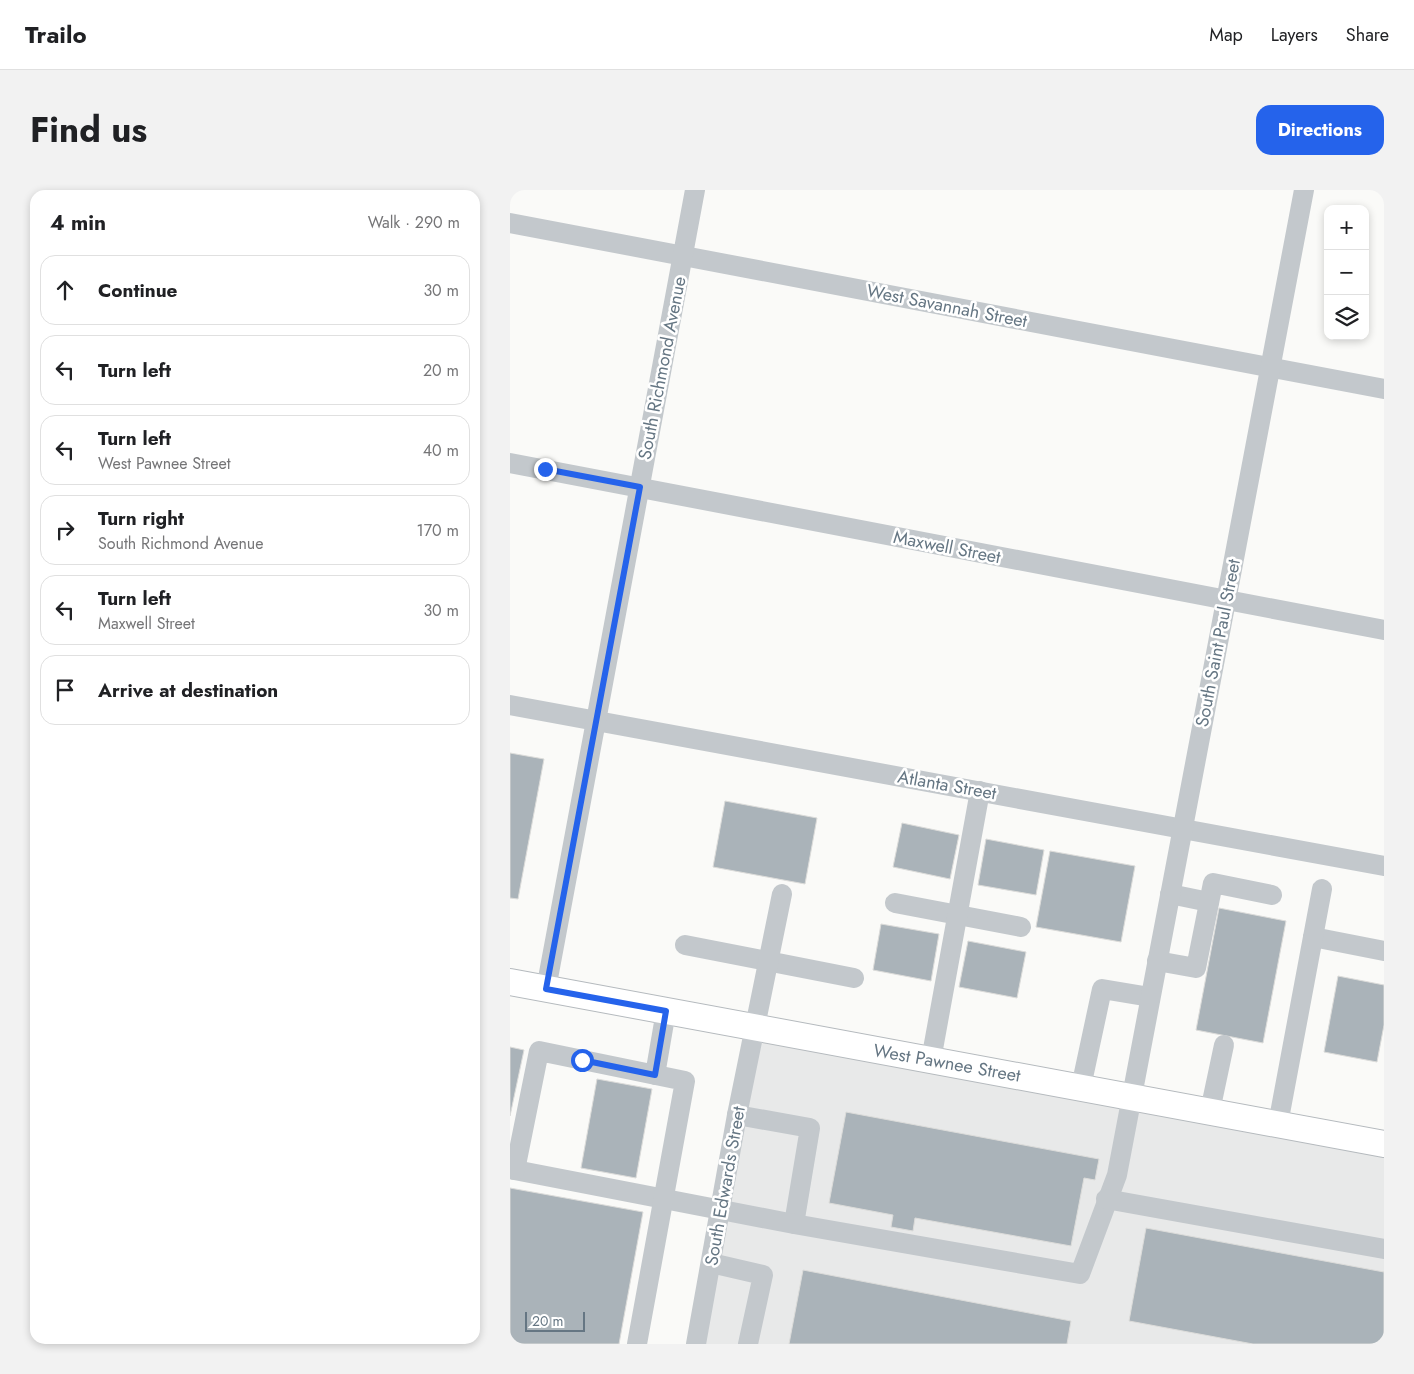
<!DOCTYPE html>
<meta charset="utf-8">
<style>
body{margin:0;font-family:Jost,sans-serif;background:#f2f2f2;color:#202124}
.controls{position:absolute;right:15px;top:15px;display:grid;overflow:hidden;border-radius:10px;box-shadow:0 2px 8px #0003}
.controls button{width:45px;height:45px;display:grid;place-items:center;padding:0;border:0;border-bottom:1px solid #e0e0e0;background:#fff;color:#202124;font:25px sans-serif}
.scale{position:absolute;left:15px;bottom:12px;width:60px;box-sizing:border-box;padding-left:5px;border:2px solid #657683;border-top:0;font-size:14px;line-height:18px;white-space:nowrap;color:#657683;-webkit-text-stroke:4px #fff;paint-order:stroke}
.stop{position:absolute;width:15px;height:15px;margin:-11px;border:4px solid #2563eb;border-radius:50%;background:#fff}
.stop.end{background:#2563eb;border-color:#fff;box-shadow:0 1px 5px #0008}
.list{margin:0;padding:0;list-style:none}
h2{display:flex;justify-content:space-between;align-items:center;height:65px;margin:0;padding:0 20px;font-size:21px}
h2 small{font-size:16px;font-weight:400;color:#757577}
.list li{display:grid;grid-template-columns:32px 1fr auto;gap:15px;align-items:center;box-sizing:border-box;height:70px;margin:0 10px 10px;padding:0 10px;border:1px solid #e0e0e0;border-radius:15px}
.list b{display:block;font-size:19px;white-space:nowrap}
.list p{margin:0;font-size:16px;white-space:nowrap;color:#757577}
.list em{font-size:16px;font-style:normal;color:#757577}
.icon{flex:none;width:28px;height:28px;fill:none;stroke:currentColor;stroke-width:2;stroke-linecap:round;stroke-linejoin:round}
.map{position:relative;flex:none;width:874px;height:1154px;overflow:hidden;border-radius:15px}
header{display:flex;align-items:center;gap:30px;box-sizing:border-box;height:70px;padding:0 25px;background:#fff;border-bottom:1px solid #e0e0e0}
header strong{font-size:24px}
nav{display:flex;gap:28px;margin-inline-start:auto;font-size:18px}
.intro{display:flex;align-items:center;justify-content:space-between;box-sizing:border-box;height:120px;padding:0 30px}
h1{margin:0;font-size:35px}
.button{padding:12px 22px;border-radius:15px;background:#2563eb;color:#fff;font-size:18px;font-weight:700}
main{display:flex;gap:30px;padding:0 30px}
aside{flex:1;background:#fff;border-radius:15px;box-shadow:0 2px 8px #0003}
.map>svg:first-child{display:block}
</style>
<header>
<strong>Trailo</strong>
<nav><a>Map</a><a>Layers</a><a>Share</a></nav>
</header>
<div class="intro"><h1>Find us</h1><a class="button">Directions</a></div>
<main>
<aside>
<h2>4 min<small>Walk · 290 m</small></h2>
<ul class="list">
<li><svg class="icon" aria-label="ahead" viewBox="0 0 24 24"><path d="M12 20V5M6 11l6-6 6 6"/></svg><div><b>Continue</b></div><em>30 m</em></li>
<li><svg class="icon" aria-label="left" viewBox="0 0 24 24"><path d="M17 20v-9H6M10 6l-5 5 5 5"/></svg><div><b>Turn left</b></div><em>20 m</em></li>
<li><svg class="icon" aria-label="left" viewBox="0 0 24 24"><path d="M17 20v-9H6M10 6l-5 5 5 5"/></svg><div><b>Turn left</b><p>West Pawnee Street</p></div><em>40 m</em></li>
<li><svg class="icon" aria-label="right" viewBox="0 0 24 24"><path d="M7 20v-9h11M14 6l5 5-5 5"/></svg><div><b>Turn right</b><p>South Richmond Avenue</p></div><em>170 m</em></li>
<li><svg class="icon" aria-label="left" viewBox="0 0 24 24"><path d="M17 20v-9H6M10 6l-5 5 5 5"/></svg><div><b>Turn left</b><p>Maxwell Street</p></div><em>30 m</em></li>
<li><svg class="icon" aria-label="arrive" viewBox="0 0 24 24"><path d="M6 21V4h12l-3 4 3 4H6"/></svg><div><b>Arrive at destination</b></div></li>
</ul>
</aside>
<div class="map">
<svg width="874" height="1154" viewBox="0 0 874 1154">
<rect width="100%" height="100%" fill="#fafaf8"/>
<polygon fill="#e8e9e9" points="245,837 874,955 874,1154 187,1154"/>
<g fill="#aab3b9" stroke="#dcdcda">
<polygon points="0,563 34,569 8,709 0,708"/>
<polygon points="215,611 307,628 295,694 203,677"/>
<polygon points="392,633 449,645 440,689 383,677"/>
<polygon points="476,649 534,660 526,705 468,695"/>
<polygon points="540,661 625,676 611,752 526,737"/>
<polygon points="709,718 776,731 753,853 686,840"/>
<polygon points="371,734 429,744 421,791 363,780"/>
<polygon points="458,751 516,762 507,808 449,797"/>
<polygon points="828,786 874,795 874,835 867,872 814,862"/>
<polygon points="0,857 14,860 0,926"/>
<polygon points="87,889 142,899 126,988 71,978"/>
<polygon points="336,922 589,969 585,990 574,988 561,1056 405,1028 403,1041 381,1037 383,1025 319,1013"/>
<polygon points="0,998 133,1022 109,1154 0,1154"/>
<polygon points="636,1038 874,1082 874,1154 743,1154 619,1131"/>
<polygon points="293,1080 561,1131 557,1154 279,1154"/>
</g>
<g fill="none" stroke-linecap="round" stroke-linejoin="round">
<defs>
<polyline id="major" points="0,792 874,954"/>
</defs>
<use href="#major" stroke="#b5babe" stroke-width="28"/>
<g stroke="#c3c8cc" stroke-width="20">
<polyline points="0,33 874,199"/>
<polyline points="0,273 874,440"/>
<polyline points="0,515 874,676"/>
<polyline points="660,704 699,712"/>
<polyline points="385,713 511,737"/>
<polyline points="803,747 874,761"/>
<polyline points="175,755 344,788"/>
<polyline points="647,771 686,778 703,693 762,705"/>
<polyline points="36,799 185,0"/>
<polyline points="421,870 470,601"/>
<polyline points="145,885 156,821"/>
<polyline points="571,897 592,799 640,807"/>
<polyline points="700,921 714,855"/>
<polyline points="227,925 300,938 284,1034"/>
<polyline points="768,934 812,699"/>
<polyline points="0,979 284,1034 570,1084 607,985 794,0"/>
<polyline points="5,980 29,861 175,891 127,1154"/>
<polyline points="596,1009 874,1059"/>
<polyline points="201,1073 253,1085 238,1154"/>
<polyline points="186,1154 227,925 272,704"/>
</g>
<use href="#major" stroke="#fff" stroke-width="26"/>
</g>
<g fill="none" stroke-linecap="round" stroke-linejoin="round">
<polyline stroke="#2563eb" stroke-width="6" points="35,279 130,297 36,799 156,821 145,885 72,870"/>
</g>
<g text-anchor="middle" dominant-baseline="central" stroke-width="5" stroke-linejoin="round" paint-order="stroke">
<g font-size="18" fill="#657683" stroke="#fff">
<text transform="translate(437 116) rotate(11)">West Savannah Street</text>
<text transform="translate(152 178) rotate(-79)">South Richmond Avenue</text>
<text transform="translate(437 357) rotate(11)">Maxwell Street</text>
<text transform="translate(708 453) rotate(-79)">South Saint Paul Street</text>
<text transform="translate(437 595) rotate(10)">Atlanta Street</text>
<text transform="translate(437 873) rotate(10)">West Pawnee Street</text>
<text transform="translate(215 996) rotate(-80)">South Edwards Street</text>
</g>
</g>
</svg>
<div class="controls">
<button>+</button>
<button>−</button>
<button><svg class="icon" aria-label="layers" viewBox="0 0 24 24"><path d="M12 4l9 5-9 5-9-5zM3 14l9 5 9-5"/></svg></button>
</div>
<div class="scale">20 m</div>
<div class="stop" style="left:72px;top:870px"></div>
<div class="stop end" style="left:35px;top:279px"></div>
</div>
</main>
